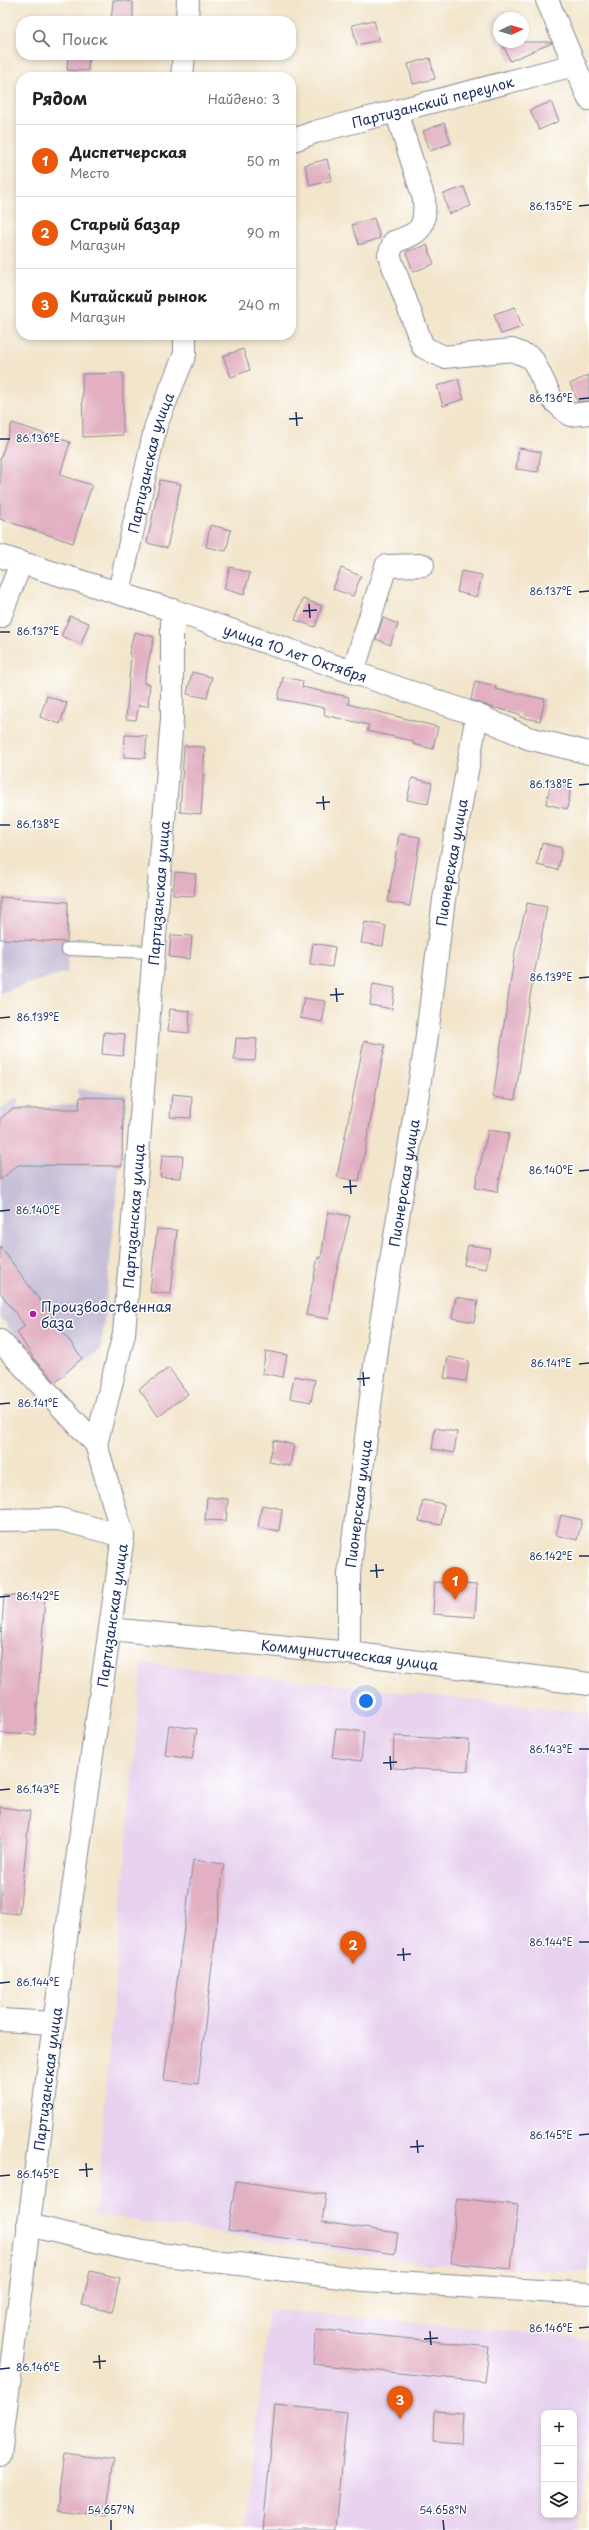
<!DOCTYPE html>
<html lang="ru">
<meta charset="utf-8">
<style>
body{margin:0;font-family:"Playpen Sans",sans-serif;background:#f6f6f6;color:#202124}
.controls{position:absolute;right:12px;bottom:12px;display:grid;overflow:hidden;border-radius:8px;box-shadow:0 2px 6px #0003}
.controls button{width:36px;height:36px;display:grid;place-items:center;padding:0;border:0;border-bottom:1px solid #e0e0e0;background:#fff;color:#202124;font:20px sans-serif}
.compass{position:absolute;left:493px;top:12px;width:36px;height:36px;border-radius:50%;background:#fff;box-shadow:0 2px 6px #0003;rotate:86deg}
.you{position:absolute;left:366px;top:1701px;width:14px;height:14px;margin:-10px;border:3px solid #fff;border-radius:50%;background:#1a73e8;box-shadow:0 0 0 6px #1a73e833}
.badge{display:grid;place-items:center;width:26px;height:26px;border-radius:50%;background:#ea580c;color:#fff;font-size:13px;font-weight:700}
.pin{position:absolute;translate:-50% -33px;filter:drop-shadow(0 1px 2px #0008)}
.pin::after{content:'';position:absolute;top:21px;width:14px;height:12px;background:inherit;clip-path:polygon(0 0,100% 0,50% 100%)}
.list{margin:0;padding:0;list-style:none}
h2{display:flex;justify-content:space-between;align-items:center;height:52px;margin:0;padding:0 16px;font-size:17px}
h2 small{font-size:13px;font-weight:400;color:#757577}
.list li{display:grid;grid-template-columns:26px 1fr auto;gap:12px;align-items:center;box-sizing:border-box;height:72px;padding:0 16px;border-top:1px solid #e0e0e0}
.list b{display:block;font-size:15px;white-space:nowrap}
.list p{margin:0;font-size:13px;white-space:nowrap;color:#757577}
.list em{font-size:13px;font-style:normal;color:#757577}
.icon{flex:none;width:22px;height:22px;fill:none;stroke:currentColor;stroke-width:2;stroke-linecap:round;stroke-linejoin:round}
.map{position:relative;flex:none;width:589px;height:2530px;overflow:hidden}
.search{position:absolute;background:#fff;box-shadow:0 2px 6px #0003;left:16px;top:16px;width:280px;height:44px;display:flex;align-items:center;gap:10px;box-sizing:border-box;padding:0 14px;border-radius:16px;color:#757577;font-size:15px}
.panel{position:absolute;background:#fff;box-shadow:0 2px 6px #0003;left:16px;top:72px;width:280px;height:268px;border-radius:16px}
.map>svg:first-child{display:block}
</style>
<div class="map">
<svg width="589" height="2530" viewBox="0 0 589 2530">
<rect width="100%" height="100%" fill="#fff"/>
<filter id="ink" filterUnits="userSpaceOnUse"><feTurbulence type="fractalNoise" baseFrequency=".025" numOctaves="2"/><feDisplacementMap in="SourceGraphic" scale="8" xChannelSelector="R" yChannelSelector="G"/><feConvolveMatrix kernelMatrix="1 2 1 2 8 2 1 2 1" color-interpolation-filters="sRGB"/></filter>
<filter id="wash" filterUnits="userSpaceOnUse"><feTurbulence type="fractalNoise" baseFrequency=".012" numOctaves="4" result="noise"/><feDisplacementMap in="SourceGraphic" scale="16" xChannelSelector="R" yChannelSelector="G"/><feGaussianBlur stdDeviation="0.9" result="paint"/><feColorMatrix in="noise" values="0 0 0 0 0 0 0 0 0 0 0 0 0 0 0 0 0 1.4 0 .05"/><feComposite in="paint" operator="in"/></filter>
<g filter="url(#wash)">
<rect width="100%" height="100%" fill="#f2e5cb"/>
<g fill="#e7d2ef" fill-rule="evenodd">
<polygon points="142,1663 589,1713 589,2272 434,2265 95,2215"/>
<path d="M269,2310L589,2338V2426L579,2530H245ZM544,2413H574V2515H544Z"/>
</g>
<g fill="#c8bfd8">
<polygon points="0,897 68,902 67,972 0,993"/>
<polygon points="78,1089 127,1094 101,1350 51,1387 0,1316 0,1110 17,1097 20,1111 79,1103"/>
</g>
<g id="blocks">
<g fill="#e2b0c2">
<polygon points="113,0 133,2 133,21 111,21"/>
<polygon points="374,20 379,40 357,45 352,25"/>
<polygon points="502,42 551,42 552,43 510,61"/>
<polygon points="68,55 89,55 88,71 67,70"/>
<polygon points="430,58 435,79 413,84 408,64"/>
<polygon points="551,102 559,121 539,130 530,110"/>
<polygon points="444,123 451,143 430,151 423,131"/>
<polygon points="327,159 332,180 310,186 305,165"/>
<polygon points="464,187 471,206 449,214 443,194"/>
<polygon points="374,218 380,238 359,245 352,225"/>
<polygon points="427,245 434,264 413,272 406,252"/>
<polygon points="515,307 522,327 501,334 494,314"/>
<polygon points="243,349 250,370 231,377 223,356"/>
<polygon points="123,373 123,435 83,437 82,374"/>
<polygon points="589,375 589,401 578,402 570,384"/>
<polygon points="458,379 464,399 443,406 437,386"/>
<polygon points="12,423 70,442 60,475 92,485 73,543 0,519 0,460"/>
<polygon points="519,448 541,452 538,472 516,469"/>
<polygon points="160,480 181,484 167,548 147,543"/>
<polygon points="210,525 231,530 226,551 206,547"/>
<polygon points="230,567 250,573 244,595 224,589"/>
<polygon points="341,568 361,576 353,596 333,589"/>
<polygon points="461,571 482,575 477,597 457,592"/>
<polygon points="303,599 322,606 315,627 295,620"/>
<polygon points="70,616 89,623 81,644 61,636"/>
<polygon points="383,618 398,624 390,645 376,639"/>
<polygon points="134,632 154,637 144,683 150,684 148,706 139,705 136,720 126,719 131,655 129,654"/>
<polygon points="192,672 212,677 207,698 187,694"/>
<polygon points="283,677 303,681 302,687 349,697 348,704 438,727 433,749 413,744 413,741 367,731 369,725 324,715 325,708 278,699"/>
<polygon points="475,681 496,686 495,689 545,699 540,721 520,717 520,714 491,707 471,700"/>
<polygon points="47,696 67,703 60,724 40,717"/>
<polygon points="125,735 147,736 145,758 124,757"/>
<polygon points="184,746 205,747 201,814 180,812"/>
<polygon points="412,778 432,783 428,804 407,800"/>
<polygon points="551,782 571,787 567,809 546,804"/>
<polygon points="399,834 420,837 410,906 388,902"/>
<polygon points="542,843 562,848 558,870 537,865"/>
<polygon points="175,872 196,874 194,896 173,895"/>
<polygon points="0,897 68,902 67,942 0,939"/>
<polygon points="527,903 547,907 530,996 515,1100 493,1097 515,952"/>
<polygon points="365,922 386,926 383,946 361,943"/>
<polygon points="171,935 192,936 190,959 169,957"/>
<polygon points="313,943 335,947 332,967 310,964"/>
<polygon points="373,984 395,988 392,1009 370,1005"/>
<polygon points="304,998 326,1001 322,1022 300,1018"/>
<polygon points="170,1009 190,1011 189,1033 168,1031"/>
<polygon points="104,1032 125,1034 123,1056 102,1054"/>
<polygon points="236,1038 257,1039 255,1061 234,1060"/>
<polygon points="364,1041 385,1045 359,1181 337,1177"/>
<polygon points="172,1094 192,1096 191,1118 170,1117"/>
<polygon points="80,1097 123,1098 122,1166 18,1165 0,1180 0,1119 12,1109 79,1109"/>
<polygon points="488,1130 509,1133 497,1192 475,1188"/>
<polygon points="162,1155 183,1156 181,1178 160,1177"/>
<polygon points="328,1212 350,1216 334,1281 329,1319 306,1315 318,1257 321,1258"/>
<polygon points="157,1229 177,1230 171,1294 150,1292"/>
<polygon points="468,1245 490,1248 486,1269 464,1265"/>
<polygon points="0,1246 82,1358 56,1382 34,1359 17,1332 25,1326 0,1292"/>
<polygon points="456,1297 478,1301 474,1322 452,1318"/>
<polygon points="266,1351 287,1355 283,1377 262,1373"/>
<polygon points="448,1357 469,1361 466,1381 444,1378"/>
<polygon points="169,1368 188,1394 158,1416 139,1389"/>
<polygon points="294,1376 315,1380 311,1402 290,1398"/>
<polygon points="435,1428 457,1432 454,1453 432,1449"/>
<polygon points="274,1440 294,1445 290,1466 269,1462"/>
<polygon points="207,1497 228,1499 226,1521 205,1520"/>
<polygon points="423,1500 444,1504 441,1525 419,1521"/>
<polygon points="262,1505 282,1509 279,1531 258,1527"/>
<polygon points="561,1515 582,1520 577,1540 556,1535"/>
<polygon points="435,1582 477,1585 475,1617 433,1614"/>
<polygon points="4,1595 45,1598 35,1735 0,1733 0,1654"/>
<polygon points="169,1725 197,1729 192,1759 165,1755"/>
<polygon points="336,1728 364,1732 361,1761 332,1757"/>
<polygon points="394,1736 469,1740 468,1771 393,1768"/>
<polygon points="0,1807 30,1811 19,1914 0,1912"/>
<polygon points="193,1860 224,1864 198,2084 164,2080"/>
<polygon points="236,2181 326,2194 322,2222 398,2233 395,2254 228,2230"/>
<polygon points="457,2198 518,2205 511,2269 451,2263"/>
<polygon points="90,2271 120,2278 112,2312 82,2305"/>
<polygon points="316,2329 489,2347 485,2382 313,2364"/>
<polygon points="275,2405 347,2412 336,2530 263,2530"/>
<polygon points="434,2411 463,2413 461,2444 433,2442"/>
<polygon points="64,2453 114,2460 106,2516 57,2510"/>
</g>
</g>
</g>
<g filter="url(#ink)">
<use href="#blocks" fill-opacity="0" stroke="#868a94" stroke-width="1"/>
<g fill="none" stroke-linecap="round" stroke-linejoin="round">
<defs>
<polyline id="service" points="67,949 153,952"/>
<g id="minor">
<polyline points="547,0 589,99"/>
<polyline points="187,21 188,0"/>
<polyline points="182,77 184,55"/>
<path d="M396,111L424,199C426,228 421,233 394,242L389,255L423,347L444,357L512,350L532,358L552,399L570,415L589,413"/>
<path id="s1" d="M291,141L315,132L574,65"/>
<path id="s2" d="M0,556L172,610L477,715L528,738L589,753"/>
<path id="s3" d="M119,592L156,425L185,354V335"/>
<polyline points="0,617 21,563"/>
<polyline points="353,672 386,566 423,565"/>
<polyline points="0,1341 96,1444"/>
<polyline points="0,1520 59,1519 123,1536"/>
<path id="s4" d="M110,1629L349,1653L589,1684"/>
<path id="s5" d="M349,1653V1574L378,1342L426,1043L444,899L477,715"/>
<polyline points="0,2020 54,2023"/>
<polyline points="28,2225 143,2252 364,2280 589,2294"/>
<path id="s6" d="M0,2456L54,2023L123,1536L96,1444L124,1334L172,718V610"/>
</g>
</defs>
<use href="#service" stroke="#868a94" stroke-width="14"/>
<use href="#minor" stroke="#868a94" stroke-width="24"/>
<use href="#service" stroke="#fff" stroke-width="12"/>
<use href="#minor" stroke="#fff" stroke-width="22"/>
</g>
</g>
<path fill="none" stroke="#1b2f5e" stroke-width="1.5" d="M579,206L589,205M579,399L589,398M296,412L297,426M289,419L303,418M0,439H10M579,592L589,591M309,604L310,618M303,611L317,610M0,632H10M579,785L589,784M323,796L324,810M316,803L330,802M0,825H10M579,978L589,977M336,988L337,1002M330,995L344,994M0,1018L10,1017M579,1171L589,1170M350,1180L351,1194M343,1187L357,1186M0,1211L10,1210M579,1364L589,1363M363,1372L364,1386M357,1379L370,1378M0,1404L10,1403M579,1556H589M376,1564L377,1578M370,1571L384,1570M0,1597L10,1596M579,1749H589M390,1756L391,1770M383,1763L397,1762M0,1790L10,1789M579,1942H589M403,1948L404,1961M397,1955L411,1954M0,1983L10,1982M579,2135L589,2134M417,2140L418,2153M410,2147L424,2146M86,2163L87,2177M79,2170L93,2169M0,2176L10,2175M579,2328L589,2327M430,2331L431,2345M424,2339L438,2338M99,2355L100,2369M93,2362L106,2361M0,2369L10,2368M111,2520V2530M443,2520L444,2530"/>
<circle fill="#b5179e" stroke="#fff" stroke-width="1.5" cx="33" cy="1314" r="4"/>
<g text-anchor="middle" dominant-baseline="central" stroke-width="3" stroke-linejoin="round" paint-order="stroke">
<g font-size="14" fill="#1b2f5e" stroke="#fff">
<text stroke="none"><textPath href="#s1" startOffset="147">Партизанский переулок</textPath></text>
<text stroke="none"><textPath href="#s3" startOffset="133">Партизанская улица</textPath></text>
<text stroke="none"><textPath href="#s2" startOffset="311">улица 10 лет Октября</textPath></text>
<text stroke="none"><textPath href="#s5" startOffset="798">Пионерская улица</textPath></text>
<text stroke="none"><textPath href="#s6" startOffset="1580">Партизанская улица</textPath></text>
<text stroke="none"><textPath href="#s5" startOffset="474">Пионерская улица</textPath></text>
<text stroke="none"><textPath href="#s6" startOffset="1256">Партизанская улица</textPath></text>
<text stroke="none"><textPath href="#s5" startOffset="150">Пионерская улица</textPath></text>
<text stroke="none"><textPath href="#s6" startOffset="848">Партизанская улица</textPath></text>
<text stroke="none"><textPath href="#s4" startOffset="241">Коммунистическая улица</textPath></text>
<text stroke="none"><textPath href="#s6" startOffset="380">Партизанская улица</textPath></text>
</g>
<g font-size="14" fill="#1b2f5e" stroke="#fff" text-anchor="start">
<text x="41" y="1306">Производственная<tspan x="41" dy="16">база</tspan></text>
</g>
</g>
<g font-size="10" text-anchor="middle" fill="#1b2f5e" stroke="#fff" stroke-width="3" stroke-linejoin="round" paint-order="stroke">
<text x="551" y="210">86.135°E</text>
<text x="551" y="402">86.136°E</text>
<text x="38" y="442">86.136°E</text>
<text x="551" y="595">86.137°E</text>
<text x="38" y="635">86.137°E</text>
<text x="551" y="788">86.138°E</text>
<text x="38" y="828">86.138°E</text>
<text x="551" y="981">86.139°E</text>
<text x="38" y="1021">86.139°E</text>
<text x="551" y="1174">86.140°E</text>
<text x="38" y="1214">86.140°E</text>
<text x="551" y="1367">86.141°E</text>
<text x="38" y="1407">86.141°E</text>
<text x="551" y="1560">86.142°E</text>
<text x="38" y="1600">86.142°E</text>
<text x="551" y="1753">86.143°E</text>
<text x="38" y="1793">86.143°E</text>
<text x="551" y="1946">86.144°E</text>
<text x="38" y="1986">86.144°E</text>
<text x="551" y="2139">86.145°E</text>
<text x="38" y="2178">86.145°E</text>
<text x="551" y="2332">86.146°E</text>
<text x="38" y="2371">86.146°E</text>
<text x="111" y="2514">54.657°N</text>
<text x="443" y="2514">54.658°N</text>
</g>
</svg>
<div class="controls">
<button>+</button>
<button>−</button>
<button><svg class="icon" aria-label="layers" viewBox="0 0 24 24"><path d="M12 4l9 5-9 5-9-5zM3 14l9 5 9-5"/></svg></button>
</div>
<svg class="compass" viewBox="-18 -18 36 36"><path d="M0-13l5 13h-10z" fill="#e53935"/><path d="M0 13l5-13h-10z" fill="#757577"/></svg>
<div class="you"></div>
<div class="pin badge" style="left:455px;top:1600px">1</div>
<div class="pin badge" style="left:353px;top:1964px">2</div>
<div class="pin badge" style="left:400px;top:2419px">3</div>
<div class="search"><svg class="icon" aria-label="search" viewBox="0 0 24 24"><circle cx="10" cy="10" r="6"/><path d="M15 15l6 6"/></svg>Поиск</div>
<section class="panel">
<h2>Рядом<small>Найдено: 3</small></h2>
<ul class="list">
<li><span class="badge">1</span><div><b>Диспетчерская</b><p>Место</p></div><em>50 m</em></li>
<li><span class="badge">2</span><div><b>Старый базар</b><p>Магазин</p></div><em>90 m</em></li>
<li><span class="badge">3</span><div><b>Китайский рынок</b><p>Магазин</p></div><em>240 m</em></li>
</ul>
</section>
</div>
